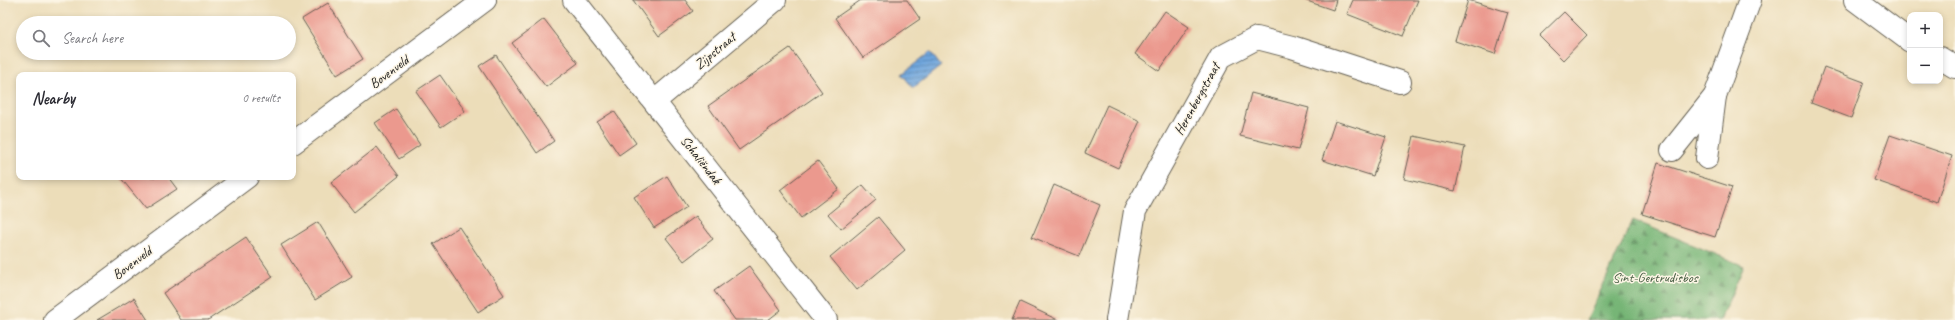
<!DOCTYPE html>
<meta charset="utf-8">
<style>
body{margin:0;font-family:Caveat,sans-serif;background:#f2f2f3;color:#2b2b33}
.controls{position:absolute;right:12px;top:12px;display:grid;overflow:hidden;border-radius:8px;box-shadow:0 2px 6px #0003}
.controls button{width:36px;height:36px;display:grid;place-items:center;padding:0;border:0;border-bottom:1px solid #e1e1e2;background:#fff;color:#2b2b33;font:20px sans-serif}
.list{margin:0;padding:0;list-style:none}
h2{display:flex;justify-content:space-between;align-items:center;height:52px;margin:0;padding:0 16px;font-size:17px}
h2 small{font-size:13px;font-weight:400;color:#7c7c81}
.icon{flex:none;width:22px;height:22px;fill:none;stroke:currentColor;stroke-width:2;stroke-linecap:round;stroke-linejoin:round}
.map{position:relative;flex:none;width:1955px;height:320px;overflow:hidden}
.search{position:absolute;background:#fff;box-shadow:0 2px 6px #0003;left:16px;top:16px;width:280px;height:44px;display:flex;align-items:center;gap:10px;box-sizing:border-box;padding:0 14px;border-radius:22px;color:#7c7c81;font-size:15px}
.panel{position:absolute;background:#fff;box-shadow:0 2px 6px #0003;left:16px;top:72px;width:280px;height:108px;border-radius:8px}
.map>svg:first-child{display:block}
</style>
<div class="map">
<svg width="1955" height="320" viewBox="0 0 1955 320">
<defs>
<pattern id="forest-firs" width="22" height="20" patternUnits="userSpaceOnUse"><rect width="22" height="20" fill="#76b576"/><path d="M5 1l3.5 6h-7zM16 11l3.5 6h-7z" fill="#609260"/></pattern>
<pattern id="water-rules" width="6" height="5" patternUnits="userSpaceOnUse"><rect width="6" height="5" fill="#6fa6dd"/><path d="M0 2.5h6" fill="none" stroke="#5a86b2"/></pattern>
</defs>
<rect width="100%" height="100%" fill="#fcf5e5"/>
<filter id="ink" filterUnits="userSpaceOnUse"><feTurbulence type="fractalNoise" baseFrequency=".025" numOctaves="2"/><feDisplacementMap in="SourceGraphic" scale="8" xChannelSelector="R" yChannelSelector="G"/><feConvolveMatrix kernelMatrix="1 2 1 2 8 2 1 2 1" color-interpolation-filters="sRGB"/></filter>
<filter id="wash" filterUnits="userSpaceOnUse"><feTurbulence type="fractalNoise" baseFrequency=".012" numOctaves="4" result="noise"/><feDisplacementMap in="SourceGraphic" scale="16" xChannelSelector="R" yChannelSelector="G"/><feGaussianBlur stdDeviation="0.9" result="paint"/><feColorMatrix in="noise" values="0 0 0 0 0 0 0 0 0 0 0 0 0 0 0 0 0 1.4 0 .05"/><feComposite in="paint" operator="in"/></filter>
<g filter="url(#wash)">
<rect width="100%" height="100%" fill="#ecddb9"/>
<polygon fill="url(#forest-firs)" stroke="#496849" points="1633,220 1744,266 1720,320 1587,320"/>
<polygon fill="url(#water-rules)" stroke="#46617c" points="930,52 941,66 913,88 902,74"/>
<g id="blocks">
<g fill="#eb998e">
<polygon points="633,0 685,0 693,11 659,36"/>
<polygon points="861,0 907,0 920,19 863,58 835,18"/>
<polygon points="1304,0 1336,0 1333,10"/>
<polygon points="1353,0 1418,0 1403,36 1347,14"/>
<polygon points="1468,0 1508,12 1495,54 1455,41"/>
<polygon points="328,3 363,59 337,75 302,19"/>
<polygon points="1165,11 1189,27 1159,71 1135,54"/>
<polygon points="1564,12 1587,35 1563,60 1539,36"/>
<polygon points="544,19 578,63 546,87 512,43"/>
<polygon points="790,48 822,92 739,150 708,106"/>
<polygon points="496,55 554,141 537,153 479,66"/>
<polygon points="1824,67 1864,82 1851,118 1811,103"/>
<polygon points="440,75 465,111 441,127 416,91"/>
<polygon points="1251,93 1309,108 1298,150 1240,136"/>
<polygon points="1107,105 1140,121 1118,168 1085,153"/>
<polygon points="396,109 420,145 399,159 375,123"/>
<polygon points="614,111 636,143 619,155 597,122"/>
<polygon points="1335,121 1386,137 1373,176 1322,160"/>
<polygon points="1890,135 1952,156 1937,202 1874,180"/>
<polygon points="1414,136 1465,147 1455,191 1404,179"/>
<polygon points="377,147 399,176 354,212 331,183"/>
<polygon points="818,161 839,189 801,218 780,190"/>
<polygon points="1658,163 1732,187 1715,237 1642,214"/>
<polygon points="667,176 687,207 654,228 634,197"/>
<polygon points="120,177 168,177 177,189 146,209"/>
<polygon points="863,185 876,200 841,229 828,214"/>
<polygon points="1054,185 1100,205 1079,256 1032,237"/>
<polygon points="696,216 713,239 684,261 666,238"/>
<polygon points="878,217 905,250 857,290 830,257"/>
<polygon points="318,222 352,277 315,300 281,245"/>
<polygon points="459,227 504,295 478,312 433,244"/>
<polygon points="246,237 273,277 208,320 181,320 163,293"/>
<polygon points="749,266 781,310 768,320 735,320 714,291"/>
<polygon points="134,298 148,320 97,320"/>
<polygon points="1020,302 1058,320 1012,320"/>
</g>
</g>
</g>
<g filter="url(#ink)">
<use href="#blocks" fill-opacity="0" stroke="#656053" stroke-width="1"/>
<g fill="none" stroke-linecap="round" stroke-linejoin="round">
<defs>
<g id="minor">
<polyline points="574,0 826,320"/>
<polyline points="1855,0 1910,41"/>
<polyline points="1940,58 1955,67"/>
<polyline points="655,101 775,0"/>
<polyline points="293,143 485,0"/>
<polyline points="1672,150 1715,96 1750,0"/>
<polyline points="1707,158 1715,96"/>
<polyline points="55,320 247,177"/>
<polyline points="1117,320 1135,211 1221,57 1257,38 1292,47 1400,82"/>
</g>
</defs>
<use href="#minor" stroke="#656053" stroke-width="24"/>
<use href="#minor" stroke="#fff" stroke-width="22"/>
</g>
</g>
<g text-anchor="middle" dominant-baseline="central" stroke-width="3" stroke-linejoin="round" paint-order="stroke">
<g font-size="14" fill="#1c1c1c" stroke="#fcf5e5">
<text transform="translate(715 51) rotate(-40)">Zijpstraat</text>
<text transform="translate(389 72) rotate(-37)">Bovenveld</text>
<text transform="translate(1197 99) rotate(-61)">Herenbergstraat</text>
<text transform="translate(701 160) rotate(52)">Schaliëndak</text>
<text transform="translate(132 263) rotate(-37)">Bovenveld</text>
</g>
<g font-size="14" fill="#465c42" stroke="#fcf5e5">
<text x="1655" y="277">Sint-Gertrudisbos</text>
</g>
</g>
</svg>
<div class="controls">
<button>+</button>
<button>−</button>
</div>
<div class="search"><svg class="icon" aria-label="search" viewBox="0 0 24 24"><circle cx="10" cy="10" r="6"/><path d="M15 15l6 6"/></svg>Search here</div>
<section class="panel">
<h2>Nearby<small>0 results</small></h2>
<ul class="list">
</ul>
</section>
</div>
